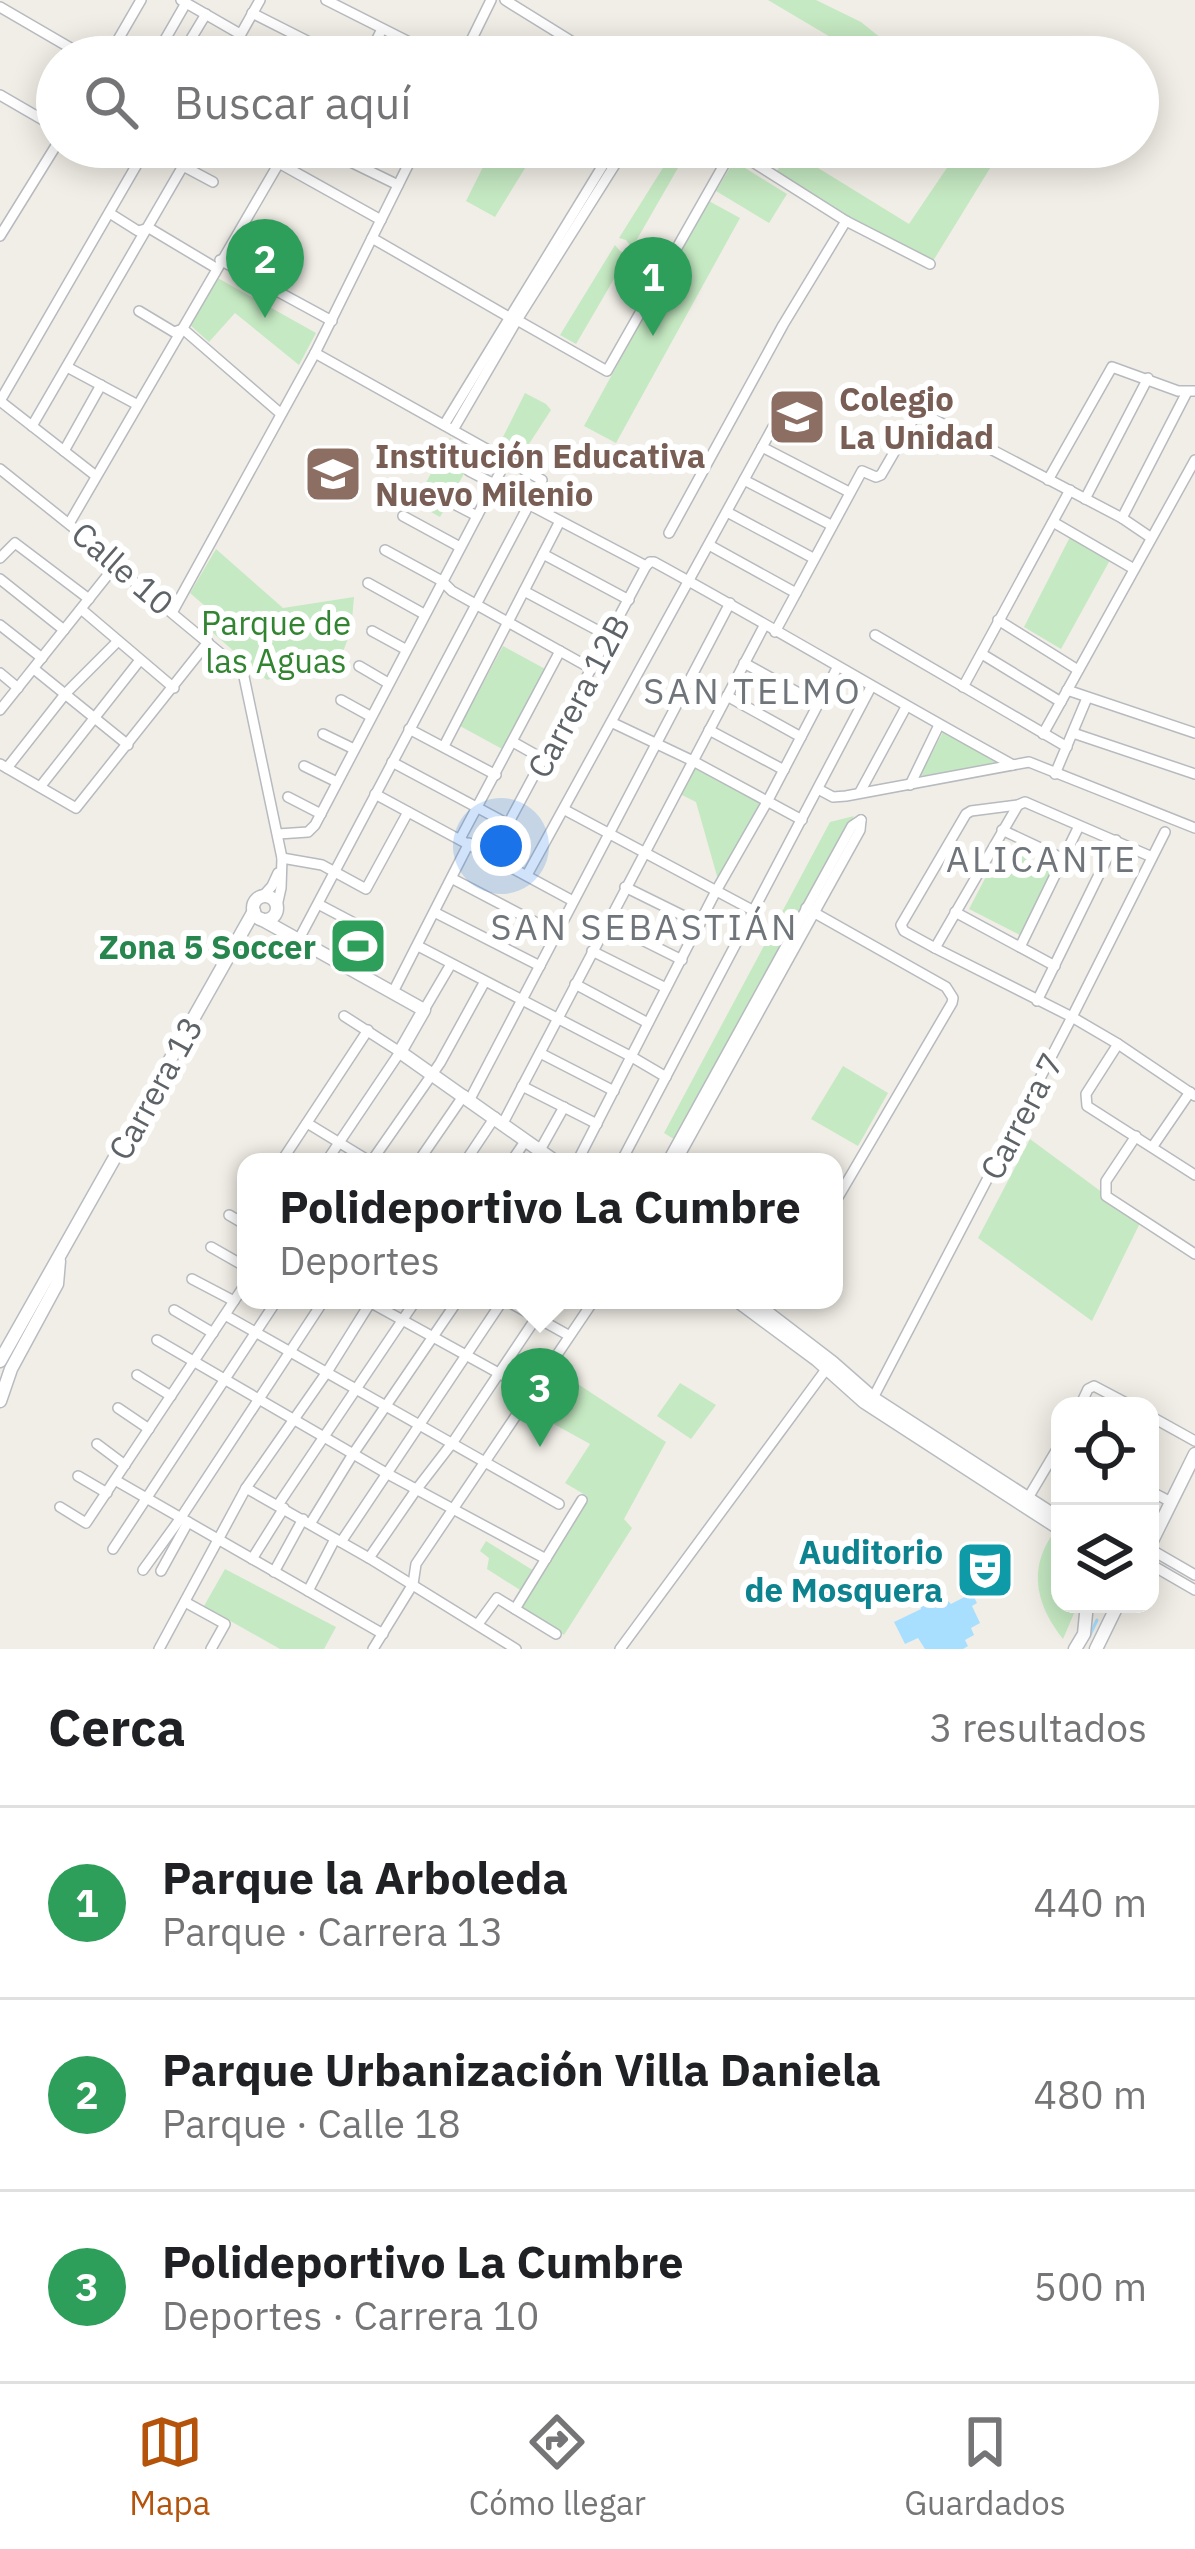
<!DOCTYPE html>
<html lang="es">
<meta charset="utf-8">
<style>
body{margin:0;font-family:"IBM Plex Sans",sans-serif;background:#f2f2f2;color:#202124}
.controls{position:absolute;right:36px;bottom:36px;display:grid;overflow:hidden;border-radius:24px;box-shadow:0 6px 30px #0003}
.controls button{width:108px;height:108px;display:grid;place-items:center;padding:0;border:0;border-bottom:3px solid #e0e0e0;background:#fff;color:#202124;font:60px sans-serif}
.you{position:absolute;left:501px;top:846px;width:42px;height:42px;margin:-30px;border:9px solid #fff;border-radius:50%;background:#1a73e8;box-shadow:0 0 0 18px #1a73e833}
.badge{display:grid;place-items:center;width:78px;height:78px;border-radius:50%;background:#b45309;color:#fff;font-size:39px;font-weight:700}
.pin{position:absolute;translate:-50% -99px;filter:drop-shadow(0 3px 6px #0008)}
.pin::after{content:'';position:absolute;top:63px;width:42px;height:36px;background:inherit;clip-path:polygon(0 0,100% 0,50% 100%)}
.popup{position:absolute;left:237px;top:1153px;width:606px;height:156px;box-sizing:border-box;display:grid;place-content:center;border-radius:24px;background:#fff;filter:drop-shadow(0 3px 9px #0005);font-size:39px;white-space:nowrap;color:#757577}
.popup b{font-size:45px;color:#202124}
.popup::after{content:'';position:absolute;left:50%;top:100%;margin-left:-24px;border:24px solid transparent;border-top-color:#fff}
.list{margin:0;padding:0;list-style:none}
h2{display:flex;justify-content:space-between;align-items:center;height:156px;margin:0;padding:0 48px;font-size:51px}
h2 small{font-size:39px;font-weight:400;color:#757577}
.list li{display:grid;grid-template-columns:78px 1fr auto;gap:36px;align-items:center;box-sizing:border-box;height:192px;padding:0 48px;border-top:3px solid #e0e0e0}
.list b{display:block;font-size:45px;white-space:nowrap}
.list p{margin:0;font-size:39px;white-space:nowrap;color:#757577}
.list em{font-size:39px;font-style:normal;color:#757577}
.icon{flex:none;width:66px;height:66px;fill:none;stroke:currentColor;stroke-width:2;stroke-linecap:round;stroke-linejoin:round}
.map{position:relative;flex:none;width:1195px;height:1649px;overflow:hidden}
.search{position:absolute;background:#fff;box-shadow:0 6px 30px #0003;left:36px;right:36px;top:36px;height:132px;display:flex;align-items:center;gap:30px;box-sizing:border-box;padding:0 42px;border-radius:66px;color:#757577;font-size:45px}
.sheet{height:732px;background:#fff}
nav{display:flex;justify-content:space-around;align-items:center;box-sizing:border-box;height:168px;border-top:3px solid #e0e0e0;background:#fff;font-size:33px;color:#757577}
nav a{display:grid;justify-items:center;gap:6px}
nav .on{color:#b45309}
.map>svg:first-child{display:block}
</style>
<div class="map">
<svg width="1195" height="1649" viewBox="0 0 1195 1649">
<rect width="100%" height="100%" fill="#f1eee7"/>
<g fill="#c5e9c2">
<polygon points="768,0 816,0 861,22 887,43 931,57 864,57"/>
<polygon points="493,147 538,147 495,217 466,201"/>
<polygon points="676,147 690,147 632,248 626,240 619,238"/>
<polygon points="961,147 1003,147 933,261 850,218 777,171 789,150 909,224"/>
<polygon points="734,161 787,194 769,223 716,191"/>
<polygon points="707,200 740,218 616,443 584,426"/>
<polygon points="615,245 620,251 628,255 576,344 560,335"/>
<polygon points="216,277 316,333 299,365 235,313 209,342 189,324"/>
<polygon points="525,393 546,404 551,410 518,461 503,443 503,437"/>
<polygon points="450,438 476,452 440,517 415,503"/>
<polygon points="1070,537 1110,560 1061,649 1024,627"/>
<polygon points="216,549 283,608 354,597 351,631 342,654 267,680 205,626 212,612 190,593"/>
<polygon points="503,646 547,670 504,750 460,726"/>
<polygon points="943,732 1004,764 920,776"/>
<polygon points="694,768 762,803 719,883 696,802 680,794"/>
<polygon points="854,816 677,1141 664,1133 830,822"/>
<polygon points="1002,846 1055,873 1022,936 969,909"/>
<polygon points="843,1066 888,1093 858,1146 811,1119"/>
<polygon points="1030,1139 1141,1221 1092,1321 978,1238"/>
<polygon points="552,1367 666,1442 624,1519 632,1528 564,1635 514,1604 520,1590 487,1569 489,1558 480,1551 486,1541 539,1574 587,1496 565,1483 590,1444 525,1408"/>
<polygon points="680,1383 716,1405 691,1439 657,1416"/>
<path d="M1052,1535L1060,1543V1604H1078L1063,1639C1038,1607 1027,1572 1052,1535Z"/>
<polygon points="225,1569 336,1627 324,1649 280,1649 204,1606"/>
</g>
<polygon fill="#a8dfff" points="930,1593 933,1598 941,1594 951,1604 972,1593 977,1603 972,1606 980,1623 971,1628 974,1635 965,1640 968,1646 963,1649 925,1649 918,1638 905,1644 894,1622 921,1609 917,1600"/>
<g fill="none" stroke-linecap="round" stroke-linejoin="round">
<polyline stroke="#a8dfff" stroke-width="3" points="1089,1637 1097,1620"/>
<defs>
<g id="street">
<polyline points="181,0 240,34"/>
<polyline points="326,0 439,57"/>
<polyline points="505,0 597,57"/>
<polyline points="0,7 86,57"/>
<polyline points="252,13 339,57"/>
<polyline points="234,45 252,57"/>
<polyline points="108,57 141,0"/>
<polyline points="155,57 186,3"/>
<polyline points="180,57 206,14"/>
<polyline points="228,57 260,0"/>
<polyline points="368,57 382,29"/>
<polyline points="463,57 491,0"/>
<polyline points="0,95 57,128"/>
<polyline points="250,147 381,220"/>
<polyline points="729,147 846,221 930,264"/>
<polyline points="322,148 398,185"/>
<polyline points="362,167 371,147"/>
<polyline points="111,214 138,231 149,228 216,268"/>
<polyline points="0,236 57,144"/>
<polyline points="372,238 509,317"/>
<polyline points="220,260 332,321"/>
<polyline points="139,311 174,332 183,329 280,413"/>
<polyline points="517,320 607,371 733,149"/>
<polyline points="67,367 136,404"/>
<polyline points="0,401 147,147"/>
<polyline points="0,401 96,476"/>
<polyline points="444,425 614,147"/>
<polyline points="32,426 183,166 213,182"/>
<polyline points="453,430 517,320 626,147"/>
<polyline points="762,447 849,492"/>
<polyline points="64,451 101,385"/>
<polyline points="0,469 115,561 115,566 243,672 282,858 281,888 277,906"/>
<polyline points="469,471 494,484"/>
<polyline points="744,480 831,525"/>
<polyline points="1048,480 1112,367 1178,391 1195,391"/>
<polyline points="1085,499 1148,378"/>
<polyline points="452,503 477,516"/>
<path d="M528,504L646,566L650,562H654C775,628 892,699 1013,765"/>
<polyline points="727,512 813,558"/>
<polyline points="403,516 460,547"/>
<polyline points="1122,518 1187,392"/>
<polyline points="70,522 279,163"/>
<polyline points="1053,522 1134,569"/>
<polyline points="669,533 783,325 846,221"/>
<polyline points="709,545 796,593"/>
<polyline points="385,550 442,581 452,591 592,669"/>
<polyline points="543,554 629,600"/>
<polyline points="0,558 15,543 89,599"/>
<polyline points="0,579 64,630"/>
<polyline points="368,583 424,614"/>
<polyline points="524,591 610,637"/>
<polyline points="81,609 174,688"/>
<polyline points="173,611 315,353 417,147"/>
<polyline points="998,620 1078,670"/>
<polyline points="0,625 42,658"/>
<polyline points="372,631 405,649"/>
<polyline points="775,632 862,471 876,477 881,475 917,413 920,412 1122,518 1150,537"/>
<polyline points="875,635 1067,747"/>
<polyline points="982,654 1061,702"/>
<polyline points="744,663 819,704"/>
<polyline points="359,666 388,683"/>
<polyline points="34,669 128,745"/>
<polyline points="0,673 18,688"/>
<polyline points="963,687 1070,490"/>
<polyline points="1067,690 1195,733"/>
<polyline points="727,696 801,737"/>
<polyline points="341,700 370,716"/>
<polyline points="0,710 115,566"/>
<polyline points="613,723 693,761 802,820"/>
<polyline points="409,729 496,775"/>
<polyline points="709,730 784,770"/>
<polyline points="1073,733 1195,774"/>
<polyline points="323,734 354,749"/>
<polyline points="1043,734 1195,460"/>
<polyline points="513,742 545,760"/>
<polyline points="444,746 560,521"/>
<polyline points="392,762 508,824 646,566"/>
<polyline points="0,764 76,808 208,642"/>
<polyline points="304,766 337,782"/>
<polyline points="7,768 66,693 117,642"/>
<polyline points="1055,774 1087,698"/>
<polyline points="910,785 939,725"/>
<polyline points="40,787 140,660"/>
<polyline points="818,789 833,797 846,796 1029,762 1195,828"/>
<polyline points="860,792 906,707"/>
<polyline points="375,794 573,901"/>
<polyline points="288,797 321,814"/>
<polyline points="565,810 754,911"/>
<polyline points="1002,830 1064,859"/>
<polyline points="278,834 308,832 315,825 506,461"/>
<polyline points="460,839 560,651"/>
<polyline points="1152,857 1025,802 1018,805 971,811 966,814 901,925 904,931 935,948 1072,1017 1118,1044 1195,1096"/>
<polyline points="282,858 322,865 366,889 408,812"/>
<polyline points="527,875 773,427"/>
<polyline points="453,879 556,933"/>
<polyline points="625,887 700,924"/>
<polyline points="263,896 272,886 278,873"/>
<polyline points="318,904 356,924"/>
<polyline points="806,908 946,987 953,998 952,1003 834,1204"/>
<polyline points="955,912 1055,966"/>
<polyline points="436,913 540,966"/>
<polyline points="608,923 682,960"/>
<polyline points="299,939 542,480 315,353"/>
<polyline points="418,946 632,1057 666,1077"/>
<polyline points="1020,947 1079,826"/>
<polyline points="935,948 1018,805"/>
<polyline points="592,951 666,988"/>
<polyline points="575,984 648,1023"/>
<polyline points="393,992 469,843"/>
<polyline points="1037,1001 1116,840"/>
<polyline points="424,1010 451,964"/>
<polyline points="1118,1044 1086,1094 1087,1106 1195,1175"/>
<polyline points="540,1053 614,1091"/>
<polyline points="522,1086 597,1124"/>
<polyline points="470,1099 730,603"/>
<polyline points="307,1123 371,1162 440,1063 484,983"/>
<polyline points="503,1123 764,626"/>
<polyline points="1136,1136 1106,1181 1106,1196 1195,1254"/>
<polyline points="1153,1146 1190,1092"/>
<polyline points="540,1150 564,1107"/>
<polyline points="281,1162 368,1030"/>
<polyline points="326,1162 400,1052 344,1016"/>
<polyline points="418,1162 464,1095"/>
<polyline points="465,1162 495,1117"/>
<polyline points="511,1162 526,1140"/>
<polyline points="577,1162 716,891 767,802 837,668"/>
<polyline points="621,1162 871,687"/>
<polyline points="667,1162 852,826 861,820"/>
<polyline points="676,1162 860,830 861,820"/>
<polyline points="229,1215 246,1225"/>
<polyline points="211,1247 246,1267"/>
<polyline points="192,1279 234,1301"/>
<polyline points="366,1300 531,1391"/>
<polyline points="505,1300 568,1335"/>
<polyline points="174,1310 213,1333"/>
<polyline points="225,1315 559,1504"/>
<polyline points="157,1340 386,1473 546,1559"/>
<polyline points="137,1375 171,1396"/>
<polyline points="873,1398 1072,1017 1165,832"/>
<polyline points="1080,1406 1088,1389 1094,1386 1132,1406"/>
<polyline points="118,1408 149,1429"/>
<polyline points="1150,1416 1195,1441"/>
<polyline points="97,1444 125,1465"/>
<polyline points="78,1476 107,1493"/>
<polyline points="115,1480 383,1634"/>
<polyline points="246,1488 369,1558 516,1649"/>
<polyline points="1150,1491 1171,1502"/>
<polyline points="1028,1498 1060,1444"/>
<polyline points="278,1505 416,1300"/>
<polyline points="60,1507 86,1523 246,1283"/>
<polyline points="310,1524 353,1454 458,1300"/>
<polyline points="341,1542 503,1300"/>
<polyline points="113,1549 277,1300"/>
<polyline points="1150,1549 1195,1575"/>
<polyline points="369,1558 416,1490 453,1442 548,1300"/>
<polyline points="252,1559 284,1508"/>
<polyline points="1150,1564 1195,1590"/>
<polyline points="143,1570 180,1519 324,1300"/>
<polyline points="161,1571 188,1522"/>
<polyline points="274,1572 303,1519"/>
<polyline points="308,1591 335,1539"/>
<polyline points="185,1602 225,1624 211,1649"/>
<polyline points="515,1609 582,1500"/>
<polyline points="478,1624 497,1598 556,1634"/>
<polyline points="159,1649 246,1488 327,1372 372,1300"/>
<polyline points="373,1649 413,1584 416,1564 594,1300"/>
<polyline points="620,1649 830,1364"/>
</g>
<g id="secondary">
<circle cx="265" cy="908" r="12"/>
<polyline points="261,919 424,1010 400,1052 556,1162"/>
<polyline points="736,1300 817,1360 864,1402 1060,1529"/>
<polyline points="751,1300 832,1362 873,1398 1060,1519"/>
<polyline points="0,1361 254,911"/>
<polyline points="0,1401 11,1369 57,1284 59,1261"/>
<polyline points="1150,1545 1195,1454"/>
<polyline points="1075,1649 1084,1634 1087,1604"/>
<polyline points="1096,1649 1118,1604"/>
</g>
</defs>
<use href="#street" stroke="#b7babe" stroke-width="12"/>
<use href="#secondary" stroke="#b8bcc1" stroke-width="15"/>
<use href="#street" stroke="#fff" stroke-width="9"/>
<use href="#secondary" stroke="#fff" stroke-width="12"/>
</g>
<defs>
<symbol id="school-square" viewBox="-11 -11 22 22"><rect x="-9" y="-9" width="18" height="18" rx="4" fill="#8d6e63" stroke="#fff"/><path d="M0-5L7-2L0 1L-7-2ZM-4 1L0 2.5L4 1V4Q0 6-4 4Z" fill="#fff"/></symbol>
<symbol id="stadium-square" viewBox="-11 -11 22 22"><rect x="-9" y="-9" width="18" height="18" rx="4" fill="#2e9e5b" stroke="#fff"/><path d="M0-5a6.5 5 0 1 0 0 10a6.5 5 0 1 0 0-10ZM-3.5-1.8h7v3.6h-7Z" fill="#fff"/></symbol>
<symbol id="theatre-square" viewBox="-11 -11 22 22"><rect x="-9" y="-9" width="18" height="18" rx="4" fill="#0f9aa8" stroke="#fff"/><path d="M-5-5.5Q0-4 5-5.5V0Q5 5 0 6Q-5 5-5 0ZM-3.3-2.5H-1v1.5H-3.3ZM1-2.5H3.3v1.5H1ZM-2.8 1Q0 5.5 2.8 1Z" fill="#fff"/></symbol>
</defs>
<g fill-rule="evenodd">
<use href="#school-square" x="764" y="384" width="66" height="66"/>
<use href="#school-square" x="300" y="441" width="66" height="66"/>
<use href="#stadium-square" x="325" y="913" width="66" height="66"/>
<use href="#theatre-square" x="952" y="1537" width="66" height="66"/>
</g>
<g text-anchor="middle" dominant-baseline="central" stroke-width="12" stroke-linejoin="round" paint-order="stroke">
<g font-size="33" font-weight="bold" fill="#785e54" stroke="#fff" text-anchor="start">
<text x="839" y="398">Colegio<tspan x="839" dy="38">La Unidad</tspan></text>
<text x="375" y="455">Institución Educativa<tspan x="375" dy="38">Nuevo Milenio</tspan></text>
</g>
<g font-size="33" fill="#5e6368" stroke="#fff">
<text transform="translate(123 568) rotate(41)">Calle 10</text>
<text transform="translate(578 696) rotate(-62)">Carrera 12B</text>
<text transform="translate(155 1088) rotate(-61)">Carrera 13</text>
<text transform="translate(1021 1116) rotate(-62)">Carrera 7</text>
</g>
<g font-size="33" fill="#318430" stroke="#fff">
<text x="276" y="622">Parque de<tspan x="276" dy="38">las Aguas</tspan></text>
</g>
<g font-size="33" font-weight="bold" fill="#27864d" stroke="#fff" text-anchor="end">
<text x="316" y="946">Zona 5 Soccer</text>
</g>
<g font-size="33" font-weight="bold" fill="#0d838f" stroke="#fff" text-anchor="end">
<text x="943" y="1551">Auditorio<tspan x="943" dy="38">de Mosquera</tspan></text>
</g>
<g font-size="36" letter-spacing="3" fill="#6f757a" stroke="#fff">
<text x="753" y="690">SAN TELMO</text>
<text x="1042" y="858">ALICANTE</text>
<text x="645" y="926">SAN SEBASTIÁN</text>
</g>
</g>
</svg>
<div class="controls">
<button><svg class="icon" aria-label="locate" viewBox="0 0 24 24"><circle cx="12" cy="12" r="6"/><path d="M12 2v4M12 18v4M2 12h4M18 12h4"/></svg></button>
<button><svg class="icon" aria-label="layers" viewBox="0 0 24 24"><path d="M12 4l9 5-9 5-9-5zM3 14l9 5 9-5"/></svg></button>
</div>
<div class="you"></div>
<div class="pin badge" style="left:653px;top:336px;background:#2e9e5b">1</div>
<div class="pin badge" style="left:265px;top:318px;background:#2e9e5b">2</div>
<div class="pin badge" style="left:540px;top:1447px;background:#2e9e5b">3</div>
<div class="popup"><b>Polideportivo La Cumbre</b>Deportes</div>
<div class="search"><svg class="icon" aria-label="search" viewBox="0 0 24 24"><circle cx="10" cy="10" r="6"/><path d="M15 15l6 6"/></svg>Buscar aquí</div>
</div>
<section class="sheet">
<h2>Cerca<small>3 resultados</small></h2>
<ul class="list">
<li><span class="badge" style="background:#2e9e5b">1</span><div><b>Parque la Arboleda</b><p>Parque · Carrera 13</p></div><em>440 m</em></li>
<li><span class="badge" style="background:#2e9e5b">2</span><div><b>Parque Urbanización Villa Daniela</b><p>Parque · Calle 18</p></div><em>480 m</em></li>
<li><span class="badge" style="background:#2e9e5b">3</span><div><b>Polideportivo La Cumbre</b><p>Deportes · Carrera 10</p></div><em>500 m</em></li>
</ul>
</section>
<nav>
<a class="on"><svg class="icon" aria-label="map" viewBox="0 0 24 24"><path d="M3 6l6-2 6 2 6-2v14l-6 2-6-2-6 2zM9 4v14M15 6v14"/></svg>Mapa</a>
<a><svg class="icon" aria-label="directions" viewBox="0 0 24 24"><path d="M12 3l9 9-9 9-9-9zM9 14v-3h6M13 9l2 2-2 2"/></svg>Cómo llegar</a>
<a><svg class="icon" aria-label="saved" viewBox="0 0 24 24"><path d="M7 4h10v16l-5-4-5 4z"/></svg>Guardados</a>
</nav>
